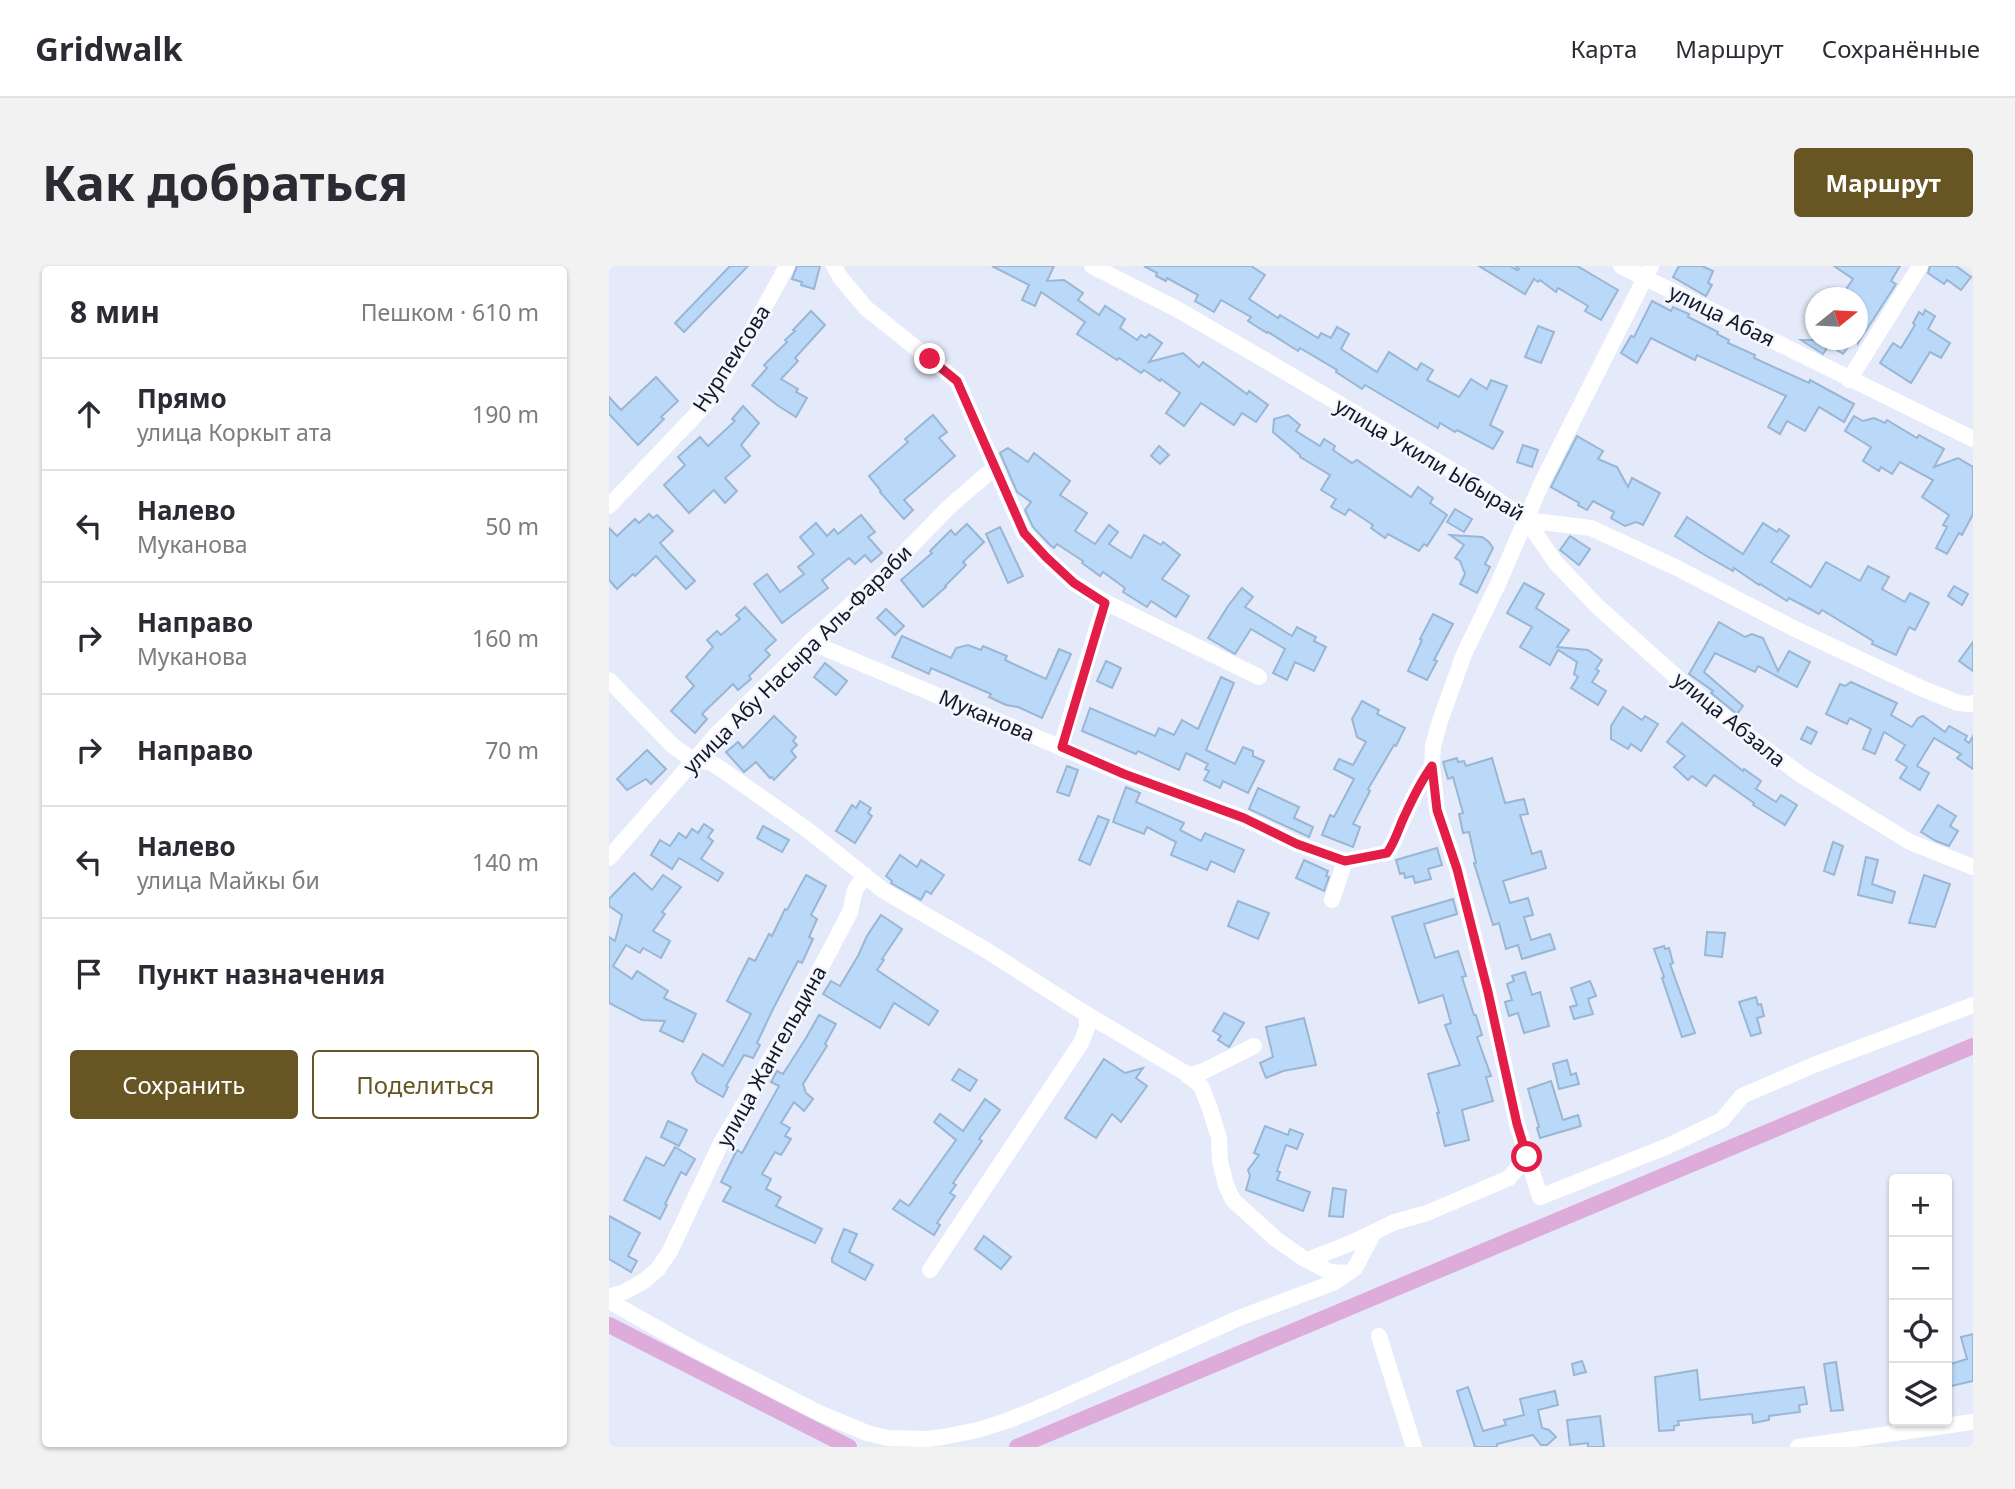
<!DOCTYPE html>
<html lang="ru">
<meta charset="utf-8">
<style>
body{margin:0;font-family:"Noto Sans",sans-serif;background:#f2f2f3;color:#2b2b33}
.controls{position:absolute;right:21px;bottom:21px;display:grid;overflow:hidden;border-radius:7px;box-shadow:0 2px 5px #0004}
.controls button{width:63px;height:63px;display:grid;place-items:center;padding:0;border:0;border-bottom:2px solid #e1e1e2;background:#fff;color:#2b2b33;font:35px sans-serif}
.compass{position:absolute;left:1196px;top:21px;width:63px;height:63px;border-radius:50%;background:#fff;box-shadow:0 2px 5px #0004;rotate:72deg}
.stop{position:absolute;width:21px;height:21px;margin:-16px;border:5px solid #e11d48;border-radius:50%;background:#fff}
.stop.end{background:#e11d48;border-color:#fff;box-shadow:0 2px 7px #0008}
.list{margin:0;padding:0;list-style:none}
h2{display:flex;justify-content:space-between;align-items:center;height:91px;margin:0;padding:0 28px;font-size:30px}
h2 small{font-size:23px;font-weight:400;color:#7c7c81}
.list li{display:grid;grid-template-columns:46px 1fr auto;gap:21px;align-items:center;box-sizing:border-box;height:112px;padding:0 28px;border-top:2px solid #e1e1e2}
.list b{display:block;font-size:26px;white-space:nowrap}
.list p{margin:0;font-size:23px;white-space:nowrap;color:#7c7c81}
.list em{font-size:23px;font-style:normal;color:#7c7c81}
.actions{display:flex;gap:14px;padding:21px 28px}
.actions a{flex:1;padding:16px 0;border:2px solid #675523;border-radius:7px;text-align:center;font-size:24px;color:#675523}
.actions .main{background:#675523;color:#fff}
.icon{flex:none;width:38px;height:38px;fill:none;stroke:currentColor;stroke-width:2;stroke-linecap:round;stroke-linejoin:round}
.map{position:relative;flex:none;width:1364px;height:1181px;overflow:hidden;border-radius:7px}
header{display:flex;align-items:center;gap:42px;box-sizing:border-box;height:98px;padding:0 35px;background:#fff;border-bottom:2px solid #e1e1e2}
header strong{font-size:33px}
nav{display:flex;gap:38px;margin-inline-start:auto;font-size:24px}
.intro{display:flex;align-items:center;justify-content:space-between;box-sizing:border-box;height:168px;padding:0 42px}
h1{margin:0;font-size:49px}
.button{padding:18px 32px;border-radius:7px;background:#675523;color:#fff;font-size:24px;font-weight:700}
main{display:flex;gap:42px;padding:0 42px}
aside{flex:1;background:#fff;border-radius:7px;box-shadow:0 2px 5px #0004}
.map>svg:first-child{display:block}
</style>
<header>
<strong>Gridwalk</strong>
<nav><a>Карта</a><a>Маршрут</a><a>Сохранённые</a></nav>
</header>
<div class="intro"><h1>Как добраться</h1><a class="button">Маршрут</a></div>
<main>
<aside>
<h2>8 мин<small>Пешком · 610 m</small></h2>
<ul class="list">
<li><svg class="icon" aria-label="ahead" viewBox="0 0 24 24"><path d="M12 20V5M6 11l6-6 6 6"/></svg><div><b>Прямо</b><p>улица Коркыт ата</p></div><em>190 m</em></li>
<li><svg class="icon" aria-label="left" viewBox="0 0 24 24"><path d="M17 20v-9H6M10 6l-5 5 5 5"/></svg><div><b>Налево</b><p>Муканова</p></div><em>50 m</em></li>
<li><svg class="icon" aria-label="right" viewBox="0 0 24 24"><path d="M7 20v-9h11M14 6l5 5-5 5"/></svg><div><b>Направо</b><p>Муканова</p></div><em>160 m</em></li>
<li><svg class="icon" aria-label="right" viewBox="0 0 24 24"><path d="M7 20v-9h11M14 6l5 5-5 5"/></svg><div><b>Направо</b></div><em>70 m</em></li>
<li><svg class="icon" aria-label="left" viewBox="0 0 24 24"><path d="M17 20v-9H6M10 6l-5 5 5 5"/></svg><div><b>Налево</b><p>улица Майкы би</p></div><em>140 m</em></li>
<li><svg class="icon" aria-label="arrive" viewBox="0 0 24 24"><path d="M6 21V4h12l-3 4 3 4H6"/></svg><div><b>Пункт назначения</b></div></li>
</ul>
<div class="actions"><a class="main">Сохранить</a><a>Поделиться</a></div>
</aside>
<div class="map">
<svg width="1364" height="1181" viewBox="0 0 1364 1181">
<rect width="100%" height="100%" fill="#e4eaf9"/>
<g fill="none" stroke-linecap="round" stroke-linejoin="round">
<g stroke="#deacda" stroke-width="16">
<polyline points="0,1059 240,1181"/>
<polyline points="408,1181 1364,780"/>
</g>
</g>
<g fill="#bad8f7" stroke="#99b6d4" stroke-width="2">
<polygon points="121,0 139,0 75,66 66,57"/>
<polygon points="188,0 211,0 205,23 192,19 193,16 183,13"/>
<polygon points="383,0 445,0 438,15 455,14 474,27 469,34 490,49 496,40 516,53 511,62 528,74 532,69 537,72 540,68 553,77 540,96 574,87 590,101 594,96 638,128 640,125 659,139 647,156 633,147 625,159 592,137 575,160 557,147 571,127 552,113 551,115 535,104 532,107 510,92 508,94 468,68 476,56 432,26 426,40 413,34 420,19"/>
<polygon points="535,0 642,0 656,9 640,33 669,52 671,49 709,72 712,67 722,72 728,61 740,68 732,83 768,106 780,86 808,104 812,97 824,104 818,114 850,131 862,113 878,123 882,114 898,120 881,159 894,166 884,183 848,164 846,166 831,157 829,162 756,119 753,123 727,106 728,104 691,82 689,85 659,66 658,67 639,55 642,51 612,34 605,46 586,35 589,29 558,12 557,15 547,10 548,7"/>
<polygon points="870,0 901,0 908,4 910,3 906,0 968,0 1009,24 992,54 976,45 979,40 949,22 947,26 931,14 929,16 925,13 916,28"/>
<polygon points="1070,0 1093,0 1104,5 1099,17 1103,19 1097,30 1064,11"/>
<polygon points="1225,0 1291,0 1282,15 1287,18 1249,77 1249,32 1231,32 1244,13"/>
<polygon points="1321,0 1347,0 1362,11 1352,24 1338,14 1335,18 1319,7"/>
<polygon points="1043,35 1062,45 1064,41 1080,48 1079,51 1109,66 1108,68 1120,74 1119,77 1146,89 1145,92 1200,117 1201,114 1245,138 1235,156 1210,141 1196,165 1178,155 1171,168 1159,161 1177,130 1088,89 1086,94 1042,72 1028,97 1012,87 1022,70 1025,71"/>
<polygon points="1316,44 1326,50 1319,63 1341,77 1332,92 1321,86 1302,117 1271,97 1284,77 1292,82 1306,59 1304,57 1310,46 1314,49"/>
<polygon points="202,45 216,59 186,92 189,95 172,113 189,123 187,126 198,132 187,151 168,139 143,119 158,102 155,99 178,76 176,74 186,65 184,64"/>
<polygon points="929,60 945,66 932,97 916,91"/>
<polygon points="1192,74 1244,74 1234,88 1220,79 1214,88"/>
<polygon points="47,111 69,135 52,151 55,153 29,179 0,148 0,131 12,144"/>
<polygon points="134,140 150,157 132,179 141,190 116,212 128,225 116,237 105,224 80,247 55,219 76,199 69,191 91,171 99,180 126,155 123,153"/>
<polygon points="324,149 338,166 330,172 346,190 295,234 304,244 295,253 271,226 272,225 260,210 299,176 296,173"/>
<polygon points="679,149 691,159 687,165 711,180 715,173 726,180 724,184 743,197 748,194 802,231 809,221 824,232 821,237 838,249 818,280 815,278 810,285 779,268 776,272 762,262 764,259 740,243 736,249 722,241 727,233 712,224 721,209 691,191 691,189 664,166 665,153"/>
<polygon points="1245,150 1254,155 1265,152 1276,157 1278,154 1308,172 1310,169 1335,183 1325,201 1349,192 1364,201 1364,248 1353,269 1350,267 1338,288 1327,282 1338,261 1334,259 1340,249 1313,231 1324,214 1291,196 1283,208 1272,201 1270,205 1254,195 1262,181 1236,165"/>
<polygon points="968,170 994,185 989,193 1008,201 1019,221 1023,212 1051,227 1034,259 1027,256 1016,260 1002,252 1005,246 984,235 978,244 969,239 970,237 942,221"/>
<polygon points="914,179 929,184 923,201 908,196"/>
<polygon points="550,180 560,189 551,198 542,190"/>
<polygon points="399,182 419,196 425,187 461,215 451,229 478,247 466,265 486,278 500,259 509,266 500,278 522,292 535,269 552,279 554,276 571,289 553,313 580,330 567,351 542,335 538,341 514,326 516,322 494,306 491,310 473,297 474,295 448,278 445,282 441,279 424,261 416,244 422,236 408,226 391,187"/>
<polygon points="846,243 863,253 855,266 838,256"/>
<polygon points="40,248 44,252 48,249 64,265 51,277 86,315 77,323 47,290 26,310 24,308 8,323 0,314 0,262 8,270 26,253 30,257"/>
<polygon points="252,249 266,266 259,271 273,287 262,296 256,289 246,298 240,292 213,314 219,322 173,357 145,318 158,308 171,326 195,308 189,301 205,288 191,271 207,257 218,270 225,263 229,268"/>
<polygon points="1078,251 1134,288 1154,257 1168,266 1170,263 1180,270 1162,296 1202,321 1217,296 1251,315 1259,300 1280,311 1273,323 1296,336 1301,327 1320,337 1306,364 1300,361 1287,389 1263,378 1264,375 1213,344 1210,348 1180,332 1178,335 1151,318 1150,319 1125,302 1124,305 1094,288 1066,270"/>
<polygon points="358,258 375,276 354,296 357,299 336,320 337,321 314,341 292,314 323,287 321,285 342,264 346,269"/>
<polygon points="391,261 414,310 399,317 377,268"/>
<polygon points="841,269 873,271 880,276 884,282 876,298 881,301 868,327 851,318 856,308 851,295 846,292 855,279"/>
<polygon points="961,270 981,283 970,299 951,284"/>
<polygon points="915,317 935,328 927,342 960,364 948,381 979,384 993,394 987,403 990,405 983,416 997,425 989,439 962,422 969,411 965,408 968,396 949,384 941,399 911,381 923,361 898,347"/>
<polygon points="1345,320 1359,328 1353,339 1339,330"/>
<polygon points="633,322 644,331 636,341 683,370 688,361 707,371 705,375 717,381 705,405 686,396 678,414 664,407 676,383 642,363 626,388 599,372 619,340"/>
<polygon points="136,341 167,374 156,384 161,389 140,410 142,413 129,424 124,418 93,448 98,453 86,467 62,445 85,420 77,411 104,381 98,374 108,365 112,369 131,353 127,349"/>
<polygon points="277,343 295,360 286,369 268,352"/>
<polygon points="824,348 844,358 825,394 828,395 818,414 799,405 813,374 811,373"/>
<polygon points="1110,356 1136,371 1143,368 1154,372 1169,405 1180,385 1201,396 1188,421 1149,400 1146,406 1106,387 1095,406 1134,440 1128,448 1102,427 1104,425 1080,408"/>
<polygon points="293,370 342,392 347,382 359,379 372,384 374,380 398,390 396,394 437,413 450,383 462,388 433,452 409,441 397,439 380,431 382,428 322,402 320,408 283,391"/>
<polygon points="1364,376 1364,405 1350,395"/>
<polygon points="497,395 512,402 503,422 488,415"/>
<polygon points="216,397 238,415 227,429 205,411"/>
<polygon points="612,411 625,417 597,484 626,498 634,481 644,485 644,490 655,495 639,527 614,515 611,522 595,514 600,505 596,503 599,498 577,487 570,504 529,485 527,488 473,465 481,442 546,470 550,462 565,469 573,454 589,463"/>
<polygon points="1242,416 1288,437 1282,449 1303,461 1309,452 1314,450 1336,466 1340,460 1358,470 1356,474 1360,477 1364,470 1364,503 1348,492 1352,488 1325,472 1308,500 1320,507 1311,524 1291,512 1298,501 1287,494 1296,479 1275,466 1266,488 1254,483 1262,463 1241,452 1238,458 1217,448 1231,418 1236,420"/>
<polygon points="753,435 770,444 768,448 796,462 787,480 785,479 759,523 761,525 744,558 751,561 744,581 713,569 721,549 725,551 745,513 725,503 730,493 744,499 757,476 748,471 743,453"/>
<polygon points="1014,441 1033,454 1036,450 1049,458 1032,485 1022,478 1019,483 1002,473 1002,460"/>
<polygon points="165,450 187,471 184,475 188,479 182,485 187,491 165,514 163,511 161,512 147,496 135,506 117,486 129,476 134,482"/>
<polygon points="1073,457 1134,505 1135,503 1152,515 1147,523 1167,536 1172,529 1188,539 1176,559 1144,539 1145,537 1105,509 1097,520 1083,510 1079,514 1065,501 1076,490 1058,476"/>
<polygon points="1198,461 1208,466 1202,478 1192,473"/>
<polygon points="38,484 57,503 42,518 37,513 18,524 8,513"/>
<polygon points="848,492 849,496 855,495 857,500 883,492 896,537 915,533 919,548 911,549 923,588 932,585 937,602 894,615 901,637 919,632 924,649 915,651 922,674 941,668 946,683 913,693 909,679 897,683 890,657 884,659 865,597 867,597 860,566 854,567 850,548 854,547 844,511 839,513 834,496"/>
<polygon points="458,500 469,504 460,530 448,526"/>
<polygon points="517,521 531,527 527,536 575,557 571,564 592,575 596,567 635,584 625,606 602,595 598,604 562,589 567,576 538,561 535,568 504,556"/>
<polygon points="649,522 690,541 685,552 704,561 700,571 640,543"/>
<polygon points="251,535 262,542 259,547 263,550 246,577 227,565 243,539 247,542"/>
<polygon points="1329,539 1347,550 1341,560 1349,565 1340,580 1327,575 1312,566"/>
<polygon points="489,550 500,554 481,599 470,594"/>
<polygon points="95,558 104,564 99,571 104,575 92,593 114,607 109,615 70,592 63,603 42,589 51,574 61,580 70,567 77,572 83,563 89,567"/>
<polygon points="154,560 180,574 173,586 148,572"/>
<polygon points="1224,576 1234,580 1225,609 1215,605"/>
<polygon points="828,582 833,599 819,603 822,613 806,617 804,610 796,612 795,607 791,608 787,594"/>
<polygon points="291,589 308,601 312,594 335,609 322,628 317,625 312,634 282,617 283,615 277,610"/>
<polygon points="1257,591 1269,594 1263,618 1286,626 1283,637 1249,629"/>
<polygon points="695,594 719,605 717,610 720,611 715,625 687,612"/>
<polygon points="25,607 43,624 54,609 72,621 53,646 56,648 44,665 61,675 52,692 34,682 31,687 17,679 4,700 23,713 28,705 59,725 55,732 87,748 74,776 51,765 56,755 33,754 0,737 0,671 6,675 13,649 0,640 0,633"/>
<polygon points="197,609 217,620 202,649 208,653 200,671 204,673 193,697 189,695 163,745 148,777 151,779 144,792 135,789 117,820 119,821 114,831 88,816 83,807 94,788 114,800 142,748 118,735 140,692 146,695 160,668 163,670 176,643 178,644"/>
<polygon points="1315,609 1341,618 1326,661 1300,657"/>
<polygon points="844,633 848,648 815,658 826,692 849,685 857,710 853,711 865,749 867,749 873,769 868,771 882,810 877,811 884,835 853,844 860,874 836,880 828,847 830,847 819,808 851,799 836,759 842,757 834,729 810,737 783,651"/>
<polygon points="629,635 660,647 649,673 619,660"/>
<polygon points="272,649 293,663 273,693 275,694 268,704 329,745 320,759 285,737 271,762 214,728 222,715 231,720 249,690 258,670"/>
<polygon points="1098,666 1116,667 1113,691 1096,689"/>
<polygon points="1055,680 1056,683 1060,682 1064,697 1061,698 1086,767 1073,771 1053,712 1055,711 1045,683"/>
<polygon points="916,706 923,729 931,726 940,760 915,767 909,747 900,750 896,736 903,734 898,718 905,715 903,710"/>
<polygon points="981,715 987,730 979,733 984,748 965,753 961,741 968,739 962,722"/>
<polygon points="1147,731 1149,739 1152,738 1155,750 1148,752 1152,767 1142,770 1130,736"/>
<polygon points="615,747 635,757 620,781 609,774 612,770 604,765"/>
<polygon points="210,749 227,758 216,778 218,780 194,818 197,827 204,833 195,845 185,836 172,857 181,862 176,870 182,873 172,889 166,886 153,908 162,913 157,923 172,931 167,940 213,963 206,977 114,935 122,921 112,916 128,884 133,887 170,820 162,816 168,805 174,808 197,772"/>
<polygon points="695,752 707,799 674,805 657,812 651,797 664,791 657,761"/>
<polygon points="495,793 516,807 534,802 527,812 538,820 512,856 503,848 487,872 456,852"/>
<polygon points="958,794 962,809 967,807 970,818 950,823 944,798"/>
<polygon points="350,803 368,814 361,825 343,814"/>
<polygon points="942,815 954,854 969,849 972,860 931,872 928,862 930,861 919,823"/>
<polygon points="376,833 391,844 370,873 373,875 344,917 347,919 341,927 346,930 328,957 331,959 325,969 284,943 291,934 300,940 347,874 325,856 331,848 354,865"/>
<polygon points="59,855 78,864 70,880 52,871"/>
<polygon points="656,860 679,869 681,863 694,868 688,883 677,879 668,905 671,906 668,914 701,926 694,945 637,924 641,910 639,904 650,889 645,887"/>
<polygon points="66,881 86,893 77,909 72,906 56,938 58,939 51,953 15,934 37,891 55,900"/>
<polygon points="724,922 737,924 734,951 720,950"/>
<polygon points="0,950 31,967 19,990 28,995 22,1006 0,993"/>
<polygon points="235,963 248,968 240,986 264,999 256,1014 223,996 223,992"/>
<polygon points="375,970 402,991 392,1003 366,983"/>
<polygon points="1364,1068 1364,1115 1338,1121 1338,1099 1358,1093 1352,1071"/>
<polygon points="973,1095 977,1106 965,1109 963,1098"/>
<polygon points="1227,1096 1234,1144 1222,1145 1215,1098"/>
<polygon points="1088,1104 1091,1134 1195,1121 1198,1138 1190,1139 1191,1146 1160,1150 1160,1154 1144,1157 1143,1148 1097,1152 1069,1155 1070,1159 1065,1160 1065,1164 1050,1165 1046,1111"/>
<polygon points="859,1121 874,1165 897,1159 895,1154 915,1149 911,1133 946,1125 949,1139 929,1144 933,1162 940,1164 947,1171 938,1179 932,1179 924,1169 888,1178 888,1181 866,1181 848,1125"/>
<polygon points="991,1150 995,1181 979,1181 979,1177 961,1179 958,1154"/>
</g>
<g fill="none" stroke-linecap="round" stroke-linejoin="round">
<g stroke="#fff" stroke-width="16">
<polyline points="225,0 231,11 257,42 348,115 415,267 437,291 465,317 496,336 650,411"/>
<polyline points="483,0 566,42 656,94 863,216 917,254 982,262 1066,301 1184,362 1312,422 1349,437 1360,438 1364,437"/>
<polyline points="1012,0 1364,173"/>
<polyline points="1042,0 934,214 889,318 855,388 831,455 824,480 823,501 828,544 848,603 879,726 908,858 931,931 1059,880 1113,854 1133,830 1205,799 1364,739"/>
<polyline points="1240,114 1311,0"/>
<polyline points="0,240 97,138 139,71 178,0"/>
<polyline points="917,254 947,297 988,340 1073,416 1131,464 1192,509 1301,576 1364,601"/>
<path d="M201,376L515,508L635,552L688,578L736,595L778,587C786,576 789,564 795,551C803,534 811,516 823,501"/>
<polyline points="0,414 64,480 84,494 101,496 115,505 200,565 275,625 377,684 469,743 578,808 592,820 601,843 610,872 611,895 617,919 624,934 668,974 694,992 721,1006 739,1007"/>
<polyline points="452,481 496,336"/>
<polyline points="0,592 107,469 201,376 273,310 340,241 385,202"/>
<polyline points="723,634 736,595"/>
<polyline points="579,810 595,805 645,780"/>
<polyline points="699,994 742,977 765,966"/>
<polyline points="321,1004 472,777 478,762 478,748"/>
<polyline points="0,1031 15,1026 35,1015 49,1003 61,985 112,877 186,751 241,646 246,624 256,609"/>
<polyline points="0,1035 83,1082 210,1147 258,1167 279,1172 317,1173 334,1171 369,1164 403,1153 444,1136 630,1052 726,1016 746,1002 765,966 786,956 818,947 900,912 918,891"/>
<polyline points="770,1070 805,1181"/>
<polyline points="1189,1181 1364,1156"/>
</g>
</g>
<g fill="none" stroke-linecap="round" stroke-linejoin="round">
<path stroke="#e11d48" stroke-width="9" d="M321,93L348,115L415,267L437,291L465,317L496,337L453,481L515,508L635,552L688,578L736,595L778,587C786,576 789,564 795,551C803,534 811,516 823,500L828,544L848,603L879,726L908,858L918,891"/>
</g>
<g text-anchor="middle" dominant-baseline="central" stroke-width="5" stroke-linejoin="round" paint-order="stroke">
<g font-size="21" fill="#141925" stroke="#f4f7ff">
<text transform="translate(1113 49) rotate(26)">улица Абая</text>
<text transform="translate(122 92) rotate(-57)">Нурпеисова</text>
<text transform="translate(821 193) rotate(31)">улица Укили Ыбырай</text>
<text transform="translate(188 393) rotate(-45)">улица Абу Насыра Аль-Фараби</text>
<text transform="translate(378 449) rotate(23)">Муканова</text>
<text transform="translate(1121 453) rotate(39)">улица Абзала</text>
<text transform="translate(162 790) rotate(-61)">улица Жангельдина</text>
</g>
</g>
</svg>
<div class="controls">
<button>+</button>
<button>−</button>
<button><svg class="icon" aria-label="locate" viewBox="0 0 24 24"><circle cx="12" cy="12" r="6"/><path d="M12 2v4M12 18v4M2 12h4M18 12h4"/></svg></button>
<button><svg class="icon" aria-label="layers" viewBox="0 0 24 24"><path d="M12 4l9 5-9 5-9-5zM3 14l9 5 9-5"/></svg></button>
</div>
<svg class="compass" viewBox="-18 -18 36 36"><path d="M0-13l5 13h-10z" fill="#e53935"/><path d="M0 13l5-13h-10z" fill="#7c7c81"/></svg>
<div class="stop" style="left:918px;top:891px"></div>
<div class="stop end" style="left:321px;top:93px"></div>
</div>
</main>
